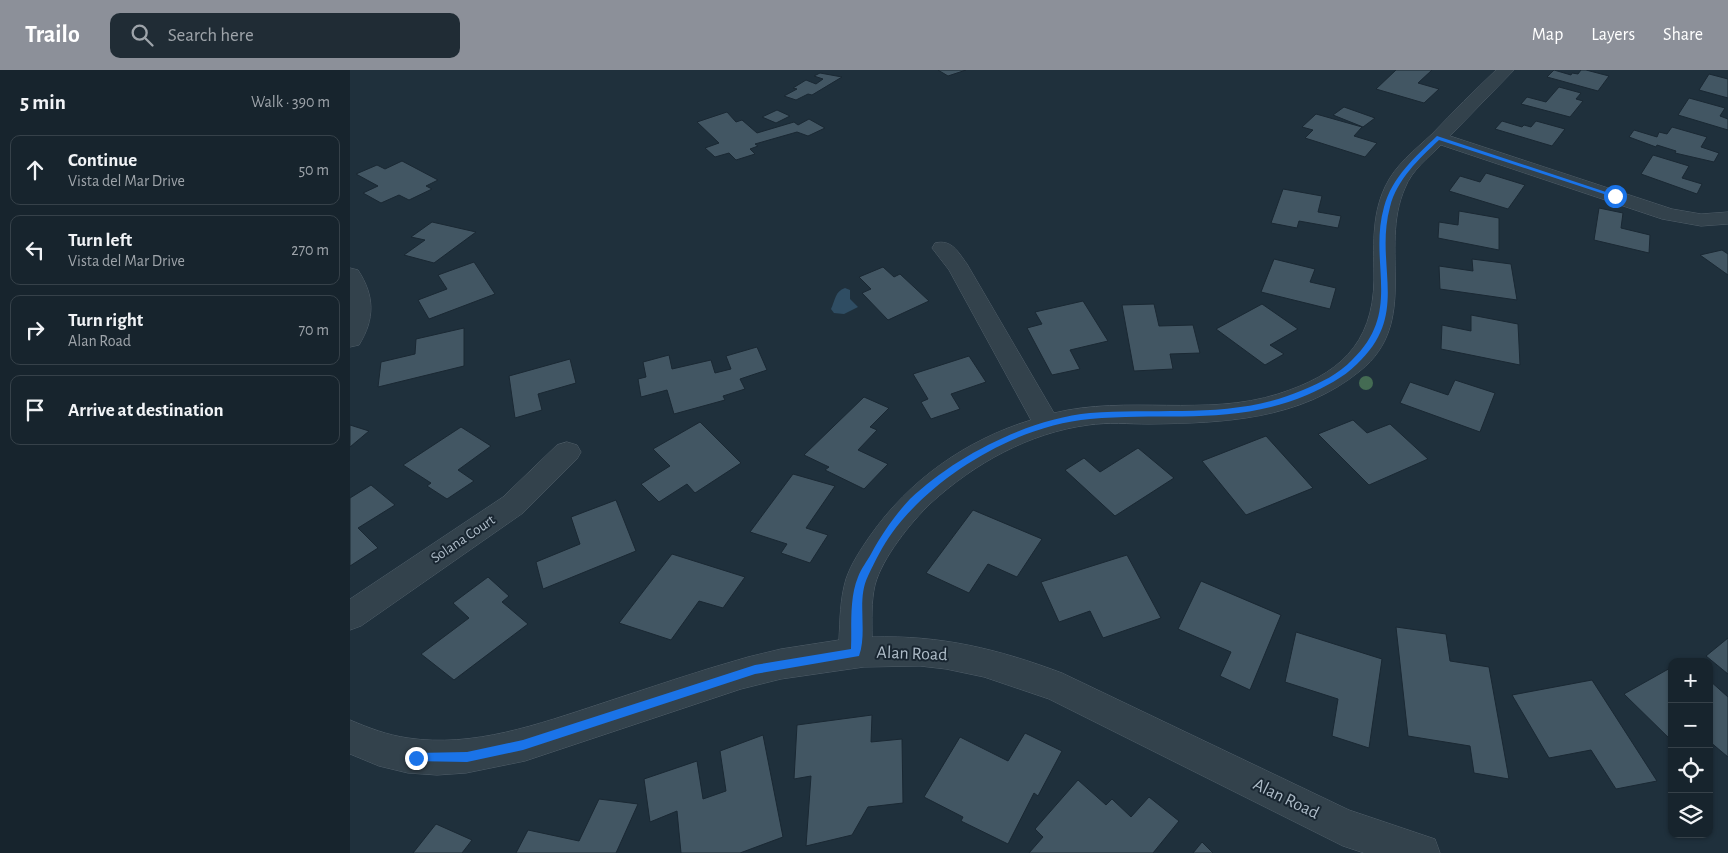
<!DOCTYPE html>
<meta charset="utf-8">
<style>
body{margin:0;font-family:"Alegreya Sans",sans-serif;background:#202c35;color:#f1f3f6}
.controls{position:absolute;right:15px;bottom:15px;display:grid;overflow:hidden;border-radius:10px;box-shadow:0 1px 4px #0004}
.controls button{width:45px;height:45px;display:grid;place-items:center;padding:0;border:0;border-bottom:1px solid #364149;background:#17242d;color:#f1f3f6;font:25px sans-serif}
.stop{position:absolute;width:15px;height:15px;margin:-11px;border:4px solid #1a73e8;border-radius:50%;background:#fff}
.stop.end{background:#1a73e8;border-color:#fff;box-shadow:0 1px 5px #0008}
.list{margin:0;padding:0;list-style:none}
h2{display:flex;justify-content:space-between;align-items:center;height:65px;margin:0;padding:0 20px;font-size:21px}
h2 small{font-size:16px;font-weight:400;color:#9ea4aa}
.list li{display:grid;grid-template-columns:32px 1fr auto;gap:15px;align-items:center;box-sizing:border-box;height:70px;margin:0 10px 10px;padding:0 10px;border:1px solid #364149;border-radius:10px}
.list b{display:block;font-size:19px;white-space:nowrap}
.list p{margin:0;font-size:16px;white-space:nowrap;color:#9ea4aa}
.list em{font-size:16px;font-style:normal;color:#9ea4aa}
.icon{flex:none;width:28px;height:28px;fill:none;stroke:currentColor;stroke-width:2;stroke-linecap:round;stroke-linejoin:round}
.map{position:relative;flex:none;width:1378px;height:783px;overflow:hidden}
header{display:flex;align-items:center;gap:30px;box-sizing:border-box;height:70px;padding:0 25px;background:#8c9099;color:#fff}
header strong{font-size:24px}
nav{display:flex;gap:28px;margin-inline-start:auto;font-size:18px}
.search{width:350px;height:45px;background:#202c35;display:flex;align-items:center;gap:12px;box-sizing:border-box;padding:0 18px;border-radius:10px;color:#9ea4aa;font-size:19px}
main{display:flex}
aside{flex:1;background:#17242d}
.map>svg:first-child{display:block}
</style>
<header>
<strong>Trailo</strong>
<div class="search"><svg class="icon" aria-label="search" viewBox="0 0 24 24"><circle cx="10" cy="10" r="6"/><path d="M15 15l6 6"/></svg>Search here</div>
<nav><a>Map</a><a>Layers</a><a>Share</a></nav>
</header>
<main>
<aside>
<h2>5 min<small>Walk · 390 m</small></h2>
<ul class="list">
<li><svg class="icon" aria-label="ahead" viewBox="0 0 24 24"><path d="M12 20V5M6 11l6-6 6 6"/></svg><div><b>Continue</b><p>Vista del Mar Drive</p></div><em>50 m</em></li>
<li><svg class="icon" aria-label="left" viewBox="0 0 24 24"><path d="M17 20v-9H6M10 6l-5 5 5 5"/></svg><div><b>Turn left</b><p>Vista del Mar Drive</p></div><em>270 m</em></li>
<li><svg class="icon" aria-label="right" viewBox="0 0 24 24"><path d="M7 20v-9h11M14 6l5 5-5 5"/></svg><div><b>Turn right</b><p>Alan Road</p></div><em>70 m</em></li>
<li><svg class="icon" aria-label="arrive" viewBox="0 0 24 24"><path d="M6 21V4h12l-3 4 3 4H6"/></svg><div><b>Arrive at destination</b></div></li>
</ul>
</aside>
<div class="map">
<svg width="1378" height="783" viewBox="0 0 1378 783">
<rect width="100%" height="100%" fill="#1f303c"/>
<path fill="#2f4d63" d="M495,218L500,220V229L508,237L494,244L484,243L481,239C485,231 485,221 495,218Z"/>
<g fill="#425663" stroke="#1a2833">
<polygon points="588,0 616,0 598,6"/>
<polygon points="1046,0 1082,0 1068,13 1089,19 1074,33 1026,19"/>
<polygon points="1204,0 1221,5 1222,3 1228,4 1231,0 1236,0 1259,6 1248,21 1197,7"/>
<polygon points="470,3 492,7 462,25 458,24 446,30 434,26 447,19 443,18 456,10 466,14 473,9 464,6"/>
<polygon points="1359,4 1378,9 1378,28 1349,20"/>
<polygon points="1209,17 1231,23 1226,29 1233,31 1220,47 1171,34 1177,27 1196,32"/>
<polygon points="1339,28 1375,38 1370,46 1378,49 1378,60 1328,45"/>
<polygon points="994,37 1025,48 1013,57 983,45"/>
<polygon points="427,40 440,46 426,53 412,47"/>
<polygon points="377,42 386,52 392,50 407,63 444,52 448,55 459,49 475,58 458,66 447,62 405,74 408,76 400,79 405,84 386,90 379,83 365,87 355,78 369,73 347,52"/>
<polygon points="966,44 1012,57 1004,66 1027,73 1015,87 955,68 963,60 952,57"/>
<polygon points="1152,51 1172,57 1174,55 1181,57 1186,51 1215,59 1202,76 1145,59"/>
<polygon points="1322,57 1357,67 1351,77 1369,83 1364,92 1325,83 1326,81 1307,75 1306,77 1279,67 1284,60 1307,67 1309,62 1317,64"/>
<polygon points="1303,85 1339,96 1332,108 1352,114 1347,124 1291,104"/>
<polygon points="52,91 88,110 76,116 82,119 59,130 49,125 31,133 13,123 28,116 6,104 27,95 35,99"/>
<polygon points="1136,103 1175,115 1158,139 1099,121 1110,106 1130,112"/>
<polygon points="933,119 972,126 968,142 991,146 988,158 949,151 947,158 921,153"/>
<polygon points="1249,138 1273,143 1271,158 1300,165 1299,183 1244,170"/>
<polygon points="1109,141 1149,148 1149,180 1088,168 1089,152 1108,155"/>
<polygon points="82,152 126,162 84,193 54,185 75,170 61,167"/>
<polygon points="1372,180 1378,184 1378,205 1350,185"/>
<polygon points="924,189 965,199 960,212 986,218 980,239 911,222"/>
<polygon points="1122,189 1161,194 1167,230 1090,219 1089,196 1123,201"/>
<polygon points="124,192 145,224 79,249 68,230 97,219 88,205"/>
<polygon points="533,197 544,207 550,204 579,231 538,250 512,223 521,219 509,207"/>
<polygon points="733,231 758,271 720,280 730,299 702,305 677,258 692,254 685,242"/>
<polygon points="804,234 809,256 843,255 850,283 820,284 823,299 784,301 772,235"/>
<polygon points="912,234 948,259 920,275 934,284 915,295 866,259"/>
<polygon points="1121,245 1168,254 1170,295 1091,279 1092,255 1121,261"/>
<polygon points="114,258 114,296 28,317 31,292 65,284 66,269"/>
<polygon points="407,277 417,300 390,309 395,319 373,326 375,330 324,344 317,320 291,327 288,309 296,307 293,292 319,285 322,299 361,290 365,303 381,299 376,286"/>
<polygon points="619,286 636,312 601,324 610,339 581,349 571,332 578,329 563,304"/>
<polygon points="220,289 226,313 188,324 192,340 165,348 159,306"/>
<polygon points="1105,310 1145,323 1130,362 1050,333 1060,312 1098,325"/>
<polygon points="514,327 539,338 520,357 527,360 508,380 538,394 514,419 475,400 479,397 454,385"/>
<polygon points="1003,350 1017,363 1040,354 1078,389 1019,415 968,364"/>
<polygon points="350,352 391,393 345,423 337,414 309,432 291,414 320,396 303,379"/>
<polygon points="0,355 19,361 0,377"/>
<polygon points="111,357 141,376 108,400 124,411 97,429 77,416 81,413 53,395"/>
<polygon points="916,366 963,418 896,445 852,391"/>
<polygon points="788,378 824,408 765,446 715,400 734,388 750,402"/>
<polygon points="443,404 485,416 456,458 478,465 460,493 431,483 437,474 400,462"/>
<polygon points="21,415 45,435 8,458 28,478 0,496 0,428"/>
<polygon points="266,430 286,481 193,519 186,492 230,474 221,447"/>
<polygon points="623,440 692,469 667,507 638,494 619,523 576,503"/>
<polygon points="322,484 395,507 373,538 349,531 321,570 269,553"/>
<polygon points="777,485 811,548 753,568 740,541 709,552 691,512"/>
<polygon points="138,507 159,526 152,532 178,554 104,610 71,584 119,548 103,533"/>
<polygon points="851,511 931,545 900,620 870,606 881,582 828,559"/>
<polygon points="1046,557 1096,564 1100,591 1139,597 1159,709 1124,703 1120,676 1058,666"/>
<polygon points="946,562 1032,589 1019,678 982,666 988,629 935,612"/>
<polygon points="1378,568 1378,604 1356,586"/>
<polygon points="1322,597 1322,671 1274,624"/>
<polygon points="1242,610 1307,711 1266,719 1241,680 1199,688 1162,625"/>
<polygon points="1359,610 1378,627 1378,687 1359,671"/>
<polygon points="522,645 521,672 552,669 553,733 518,737 502,765 456,776 461,706 444,709 447,655"/>
<polygon points="675,663 712,681 688,726 684,723 658,774 611,751 613,747 574,727 610,667 658,691"/>
<polygon points="413,665 433,767 390,783 331,783 327,741 300,752 294,709 347,691 353,729 376,721 370,681"/>
<polygon points="728,710 756,735 762,729 781,747 799,727 829,751 803,783 679,783 693,767 685,759"/>
<polygon points="249,729 288,734 266,783 166,783 178,760 229,771"/>
<polygon points="86,754 122,770 112,783 63,783"/>
<polygon points="852,772 863,783 843,783"/>
</g>
<g fill="none" stroke-linecap="round" stroke-linejoin="round">
<defs>
<g id="minor">
<path d="M1146,0H1164L1100,66L1322,139L1351,144L1378,142V154L1351,156L1312,149L1091,75C1078,88 1062,100 1055,118C1028,179 1071,252 1010,301C950,350 874,353 799,354C779,354 758,352 738,355C679,363 625,393 581,433C561,452 532,488 525,515C521,532 522,550 522,567C591,565 648,579 712,603L999,740L1085,769L1090,783H1014L993,776L699,629L634,607L596,599L570,596L514,597L431,609L391,619L175,691L116,703L87,705L58,703L29,696L0,684V650C19,658 37,665 58,668C123,678 189,654 250,634C299,618 348,601 398,587L431,579L489,570C490,550 490,529 496,509C501,494 511,479 520,466C559,410 616,370 681,350L599,200L582,178L585,173C602,169 608,182 617,194L704,343C777,325 856,347 928,324C988,305 1023,275 1024,210C1024,178 1021,147 1035,117C1045,95 1065,80 1082,64C1103,42 1124,21 1146,0Z"/>
<path d="M0,198L8,200C25,226 25,249 9,275L0,277Z"/>
<polygon points="217,372 227,375 231,382 227,389 173,443 11,556 0,560 0,529 153,427 207,375"/>
</g>
</defs>
<use href="#minor" stroke="#515f6a" stroke-width="1"/>
<use href="#minor" fill="#33424c" fill-rule="evenodd"/>
</g>
<circle fill="#446b53" cx="1016" cy="313" r="7"/>
<path fill="#1a73e8" d="M1087,66L1268,126L1263,127L1089,70C1069,89 1047,109 1040,137C1024,196 1061,244 1007,294C993,308 975,317 957,325C884,356 816,342 740,349C668,355 584,405 542,463C533,475 525,491 518,506C506,530 518,561 509,586L405,604L173,680L117,692L62,691L60,688L62,684L66,683L117,682L173,670L405,595L501,579C502,556 499,529 508,507C511,499 517,491 521,484C532,464 544,446 560,429C605,386 678,349 740,343C813,337 883,350 953,320C970,313 989,304 1002,290C1053,241 1018,194 1034,137C1042,107 1065,87 1087,66Z"/>
<g text-anchor="middle" dominant-baseline="central" stroke-width="4" stroke-linejoin="round" paint-order="stroke">
<g font-size="15" fill="#aebcc8" stroke="#192631">
<text transform="translate(113 469) rotate(-34)">Solana Court</text>
</g>
<g font-size="18" fill="#aebcc8" stroke="#192631">
<text transform="translate(562 584) rotate(2)">Alan Road</text>
<text transform="translate(936 729) rotate(26)">Alan Road</text>
</g>
</g>
</svg>
<div class="controls">
<button>+</button>
<button>−</button>
<button><svg class="icon" aria-label="locate" viewBox="0 0 24 24"><circle cx="12" cy="12" r="6"/><path d="M12 2v4M12 18v4M2 12h4M18 12h4"/></svg></button>
<button><svg class="icon" aria-label="layers" viewBox="0 0 24 24"><path d="M12 4l9 5-9 5-9-5zM3 14l9 5 9-5"/></svg></button>
</div>
<div class="stop" style="left:1265px;top:126px"></div>
<div class="stop end" style="left:66px;top:688px"></div>
</div>
</main>
